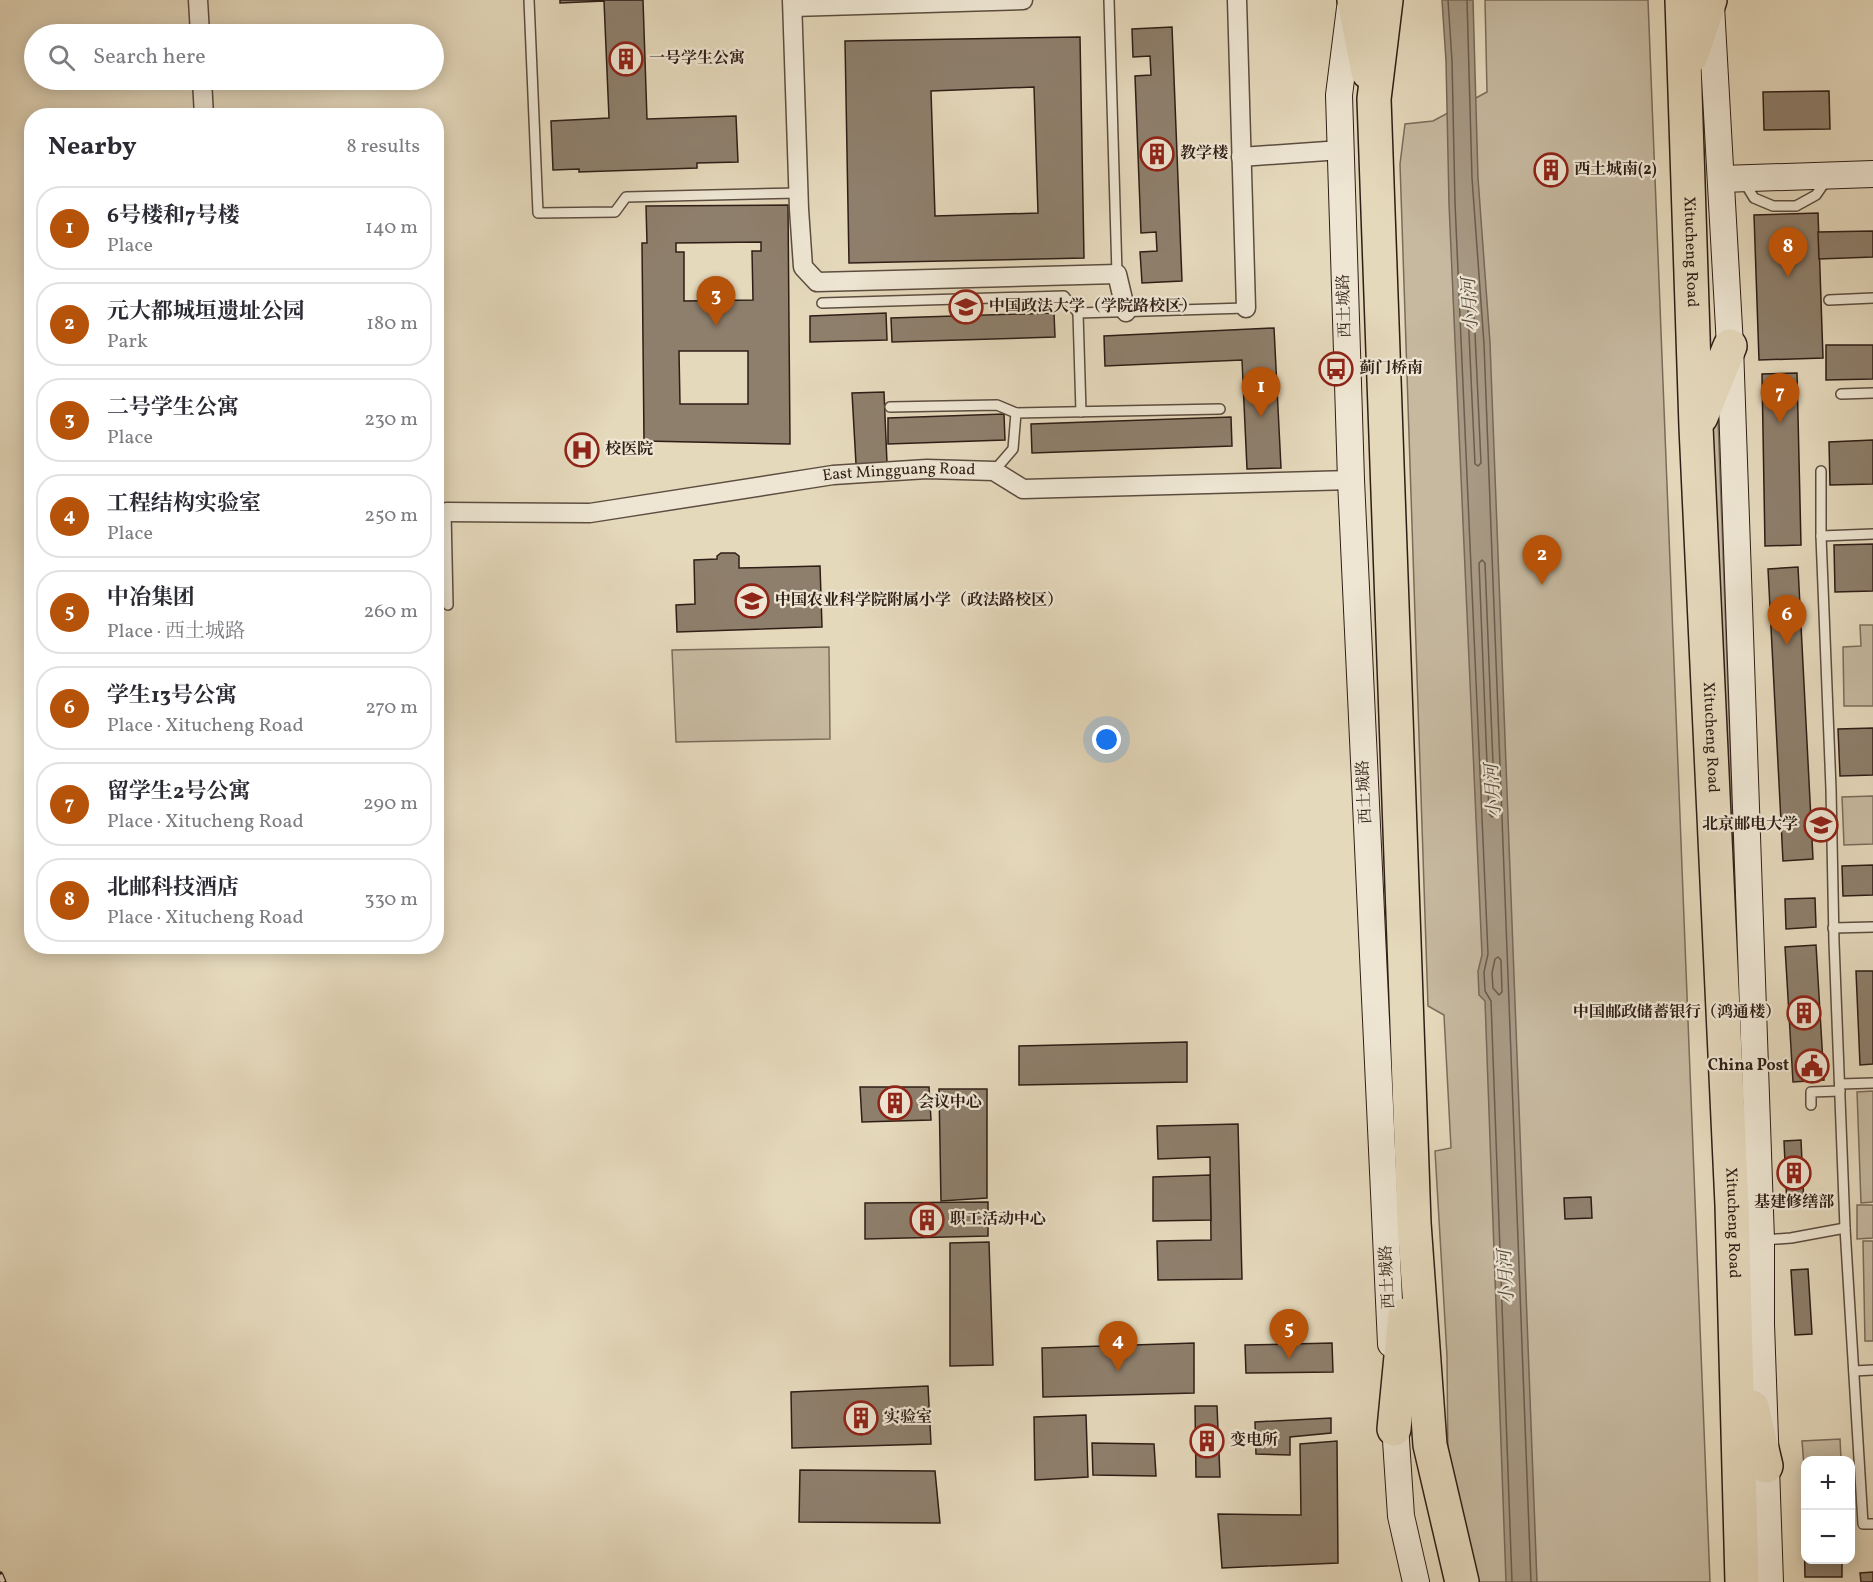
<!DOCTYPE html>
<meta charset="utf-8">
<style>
body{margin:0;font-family:Vollkorn,"Noto Serif SC",serif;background:#f2f2f3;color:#2b2b33}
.controls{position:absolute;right:18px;bottom:18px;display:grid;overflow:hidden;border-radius:12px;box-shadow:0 3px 15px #0003}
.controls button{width:54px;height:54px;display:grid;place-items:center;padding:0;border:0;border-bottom:2px solid #e1e1e2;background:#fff;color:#2b2b33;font:30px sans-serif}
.you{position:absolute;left:1107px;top:740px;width:21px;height:21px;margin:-15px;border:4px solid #fff;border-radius:50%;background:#1a73e8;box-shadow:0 0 0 9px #1a73e833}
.badge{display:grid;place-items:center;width:39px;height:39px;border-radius:50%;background:#b45309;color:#fff;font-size:20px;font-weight:700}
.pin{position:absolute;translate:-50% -50px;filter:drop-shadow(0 2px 3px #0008)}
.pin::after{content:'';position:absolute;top:32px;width:21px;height:18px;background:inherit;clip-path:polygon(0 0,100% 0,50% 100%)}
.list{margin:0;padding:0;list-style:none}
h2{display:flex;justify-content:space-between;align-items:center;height:78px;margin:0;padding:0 24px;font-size:26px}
h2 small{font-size:20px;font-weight:400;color:#7c7c81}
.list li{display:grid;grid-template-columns:39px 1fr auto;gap:18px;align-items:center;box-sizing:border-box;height:84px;margin:0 12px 12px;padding:0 12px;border:2px solid #e1e1e2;border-radius:24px}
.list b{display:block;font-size:22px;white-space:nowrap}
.list p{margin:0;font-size:20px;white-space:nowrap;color:#7c7c81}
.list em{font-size:20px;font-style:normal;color:#7c7c81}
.icon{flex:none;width:33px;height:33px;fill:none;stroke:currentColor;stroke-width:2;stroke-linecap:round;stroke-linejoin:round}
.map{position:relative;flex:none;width:1873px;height:1582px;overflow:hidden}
.search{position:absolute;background:#fff;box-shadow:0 3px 15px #0003;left:24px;top:24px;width:420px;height:66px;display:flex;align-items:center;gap:15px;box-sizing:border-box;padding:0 21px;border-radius:33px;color:#7c7c81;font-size:22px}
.panel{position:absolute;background:#fff;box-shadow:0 3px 15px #0003;left:24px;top:108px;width:420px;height:846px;border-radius:24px}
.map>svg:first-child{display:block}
</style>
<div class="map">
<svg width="1873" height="1582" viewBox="0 0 1873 1582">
<rect width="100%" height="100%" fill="#e5d9bc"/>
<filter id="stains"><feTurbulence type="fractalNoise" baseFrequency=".00333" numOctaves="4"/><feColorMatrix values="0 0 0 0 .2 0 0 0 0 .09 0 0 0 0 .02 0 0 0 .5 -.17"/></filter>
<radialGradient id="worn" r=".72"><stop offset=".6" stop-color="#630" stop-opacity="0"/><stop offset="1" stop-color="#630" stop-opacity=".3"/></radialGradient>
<g fill="#c6b9a0" stroke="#7a6c5b" stroke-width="1.5">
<polygon points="1485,0 1648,0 1710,1582 1478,1582 1448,1464 1447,1356 1435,1151 1451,1148 1444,1015 1428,1006 1400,164 1405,124 1433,121 1487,92"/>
<polygon points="1709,407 1718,419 1751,1301"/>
<polygon points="1860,625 1873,625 1873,706 1844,706 1843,647 1861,646"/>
<polygon points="829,647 830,739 676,742 672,650"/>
<polygon points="1873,796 1873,844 1844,845 1842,797"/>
<polygon points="1873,1091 1873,1202 1861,1203 1857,1092"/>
<polygon points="1857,1205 1873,1205 1873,1238 1857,1239"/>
<polygon points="1863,1241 1873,1241 1873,1341 1865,1341"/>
<polygon points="1840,1439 1841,1460 1806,1460 1805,1466 1804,1466 1802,1441"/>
</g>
<polygon fill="#a79984" stroke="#776858" stroke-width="1.5" points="1442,0 1473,0 1478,178 1490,343 1537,1582 1506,1582 1485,1001 1479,995 1478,971 1482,955 1449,204 1446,61"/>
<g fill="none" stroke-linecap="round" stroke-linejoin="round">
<g stroke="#6b5c4d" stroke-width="1.5">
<polyline points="1448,0 1452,61 1455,203 1488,954 1484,972 1485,991 1491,1001 1512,1582"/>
<polyline points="1467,0 1472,178 1484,344 1531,1582"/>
<polygon points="1470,287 1473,290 1481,463 1478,466 1475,464 1467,290"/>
<polygon points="1482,560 1485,563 1495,814 1492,817 1489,814 1479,563"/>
<polygon points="1498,957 1501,960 1502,992 1499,995 1493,988 1492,973 1495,959"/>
</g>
</g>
<g fill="#8e7f6c" stroke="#2f1e16" stroke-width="1.5" fill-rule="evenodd">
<polygon points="560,0 643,0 647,119 736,116 738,162 697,163 697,168 579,172 579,169 553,170 551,121 609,118 604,1 560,3"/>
<polygon points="1172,27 1182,281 1142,283 1140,252 1157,251 1156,232 1141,233 1135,76 1151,75 1150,56 1133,57 1132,29"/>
<path d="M1080,37L1084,258L849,263L845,41ZM1034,87L1038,213L935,216L931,91Z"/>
<polygon points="1829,91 1830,129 1764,130 1763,92"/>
<polygon points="1559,162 1560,177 1543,177 1543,163"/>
<path d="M788,205L790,444L644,441L642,243H647L646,206ZM761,242V251H752L753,300L684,301V252H676V243ZM679,351H748V404H680Z"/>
<polygon points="1818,213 1823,358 1759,360 1754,215"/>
<polygon points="1873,231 1873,257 1819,259 1818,232"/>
<polygon points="886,313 887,340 810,342 810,316"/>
<polygon points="1054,313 1055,337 892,342 891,318"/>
<polygon points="1274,328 1281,468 1247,469 1242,360 1105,366 1104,336"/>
<polygon points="1826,345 1873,345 1873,379 1826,380"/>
<polygon points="1797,373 1801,545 1765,546 1762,374"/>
<polygon points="884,392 887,463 856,464 852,393"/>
<polygon points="1004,414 1005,440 888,444 888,418"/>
<polygon points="1231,417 1232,446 1032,453 1031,424"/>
<polygon points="1873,440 1873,484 1830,485 1829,442"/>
<rect x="436" y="481" width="3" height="126"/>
<polygon points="1873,544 1873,591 1835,592 1834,545"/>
<polygon points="721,553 735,553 739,556 739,568 820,566 822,627 677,632 676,605 695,604 694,560 717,559 717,556"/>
<polygon points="1798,567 1813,859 1783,861 1768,569"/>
<polygon points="1873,728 1873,775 1840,776 1838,729"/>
<polygon points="1873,865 1873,895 1843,896 1842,866"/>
<polygon points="1815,898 1816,927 1786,929 1785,899"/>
<polygon points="1816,945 1824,1080 1793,1082 1785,947"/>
<polygon points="1856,971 1873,971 1873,1064 1860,1065"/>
<polygon points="1187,1042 1187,1082 1019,1085 1019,1046"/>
<polygon points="860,1087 929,1087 931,1120 862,1122"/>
<polygon points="939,1089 987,1089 987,1198 941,1201"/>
<polygon points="1238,1124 1242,1279 1158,1280 1157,1241 1211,1240 1210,1157 1158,1159 1157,1126"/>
<polygon points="1801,1140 1804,1205 1787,1206 1784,1141"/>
<polygon points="1210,1175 1211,1220 1153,1221 1153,1177"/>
<polygon points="1591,1197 1592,1218 1565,1219 1564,1198"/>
<polygon points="988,1202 988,1236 865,1239 865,1203"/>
<polygon points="989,1242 993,1365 950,1366 950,1243"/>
<polygon points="1808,1269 1812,1334 1795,1335 1791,1270"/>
<polygon points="1194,1343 1194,1393 1043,1397 1042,1348"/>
<polygon points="1332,1343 1333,1372 1246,1373 1245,1345"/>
<polygon points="928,1386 931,1444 792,1448 791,1392"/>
<polygon points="1195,1406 1217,1406 1220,1477 1196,1477"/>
<polygon points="1086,1415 1088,1477 1035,1480 1034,1417"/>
<polygon points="1331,1418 1331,1433 1290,1437 1290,1455 1256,1454 1255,1422"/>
<polygon points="1337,1441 1338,1563 1222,1568 1218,1514 1301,1515 1300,1444"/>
<polygon points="1092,1443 1154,1444 1156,1476 1093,1475"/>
<polygon points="800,1470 935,1471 940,1523 799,1522"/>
<polygon points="1803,1477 1806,1477 1806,1560 1842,1560 1842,1577 1805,1577"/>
<polygon points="1873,1572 1873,1582 1861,1582 1860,1573"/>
</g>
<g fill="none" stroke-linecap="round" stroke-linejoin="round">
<defs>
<g id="lane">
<polyline points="529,0 538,213 615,212 626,197 798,193"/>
<polyline points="1109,0 1117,274"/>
<polyline points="1743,180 1754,198 1773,206 1796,206 1816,195 1827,179"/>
<polyline points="1829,300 1873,298"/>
<polyline points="822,303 1064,296 1078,313 1081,412"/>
<polyline points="1078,313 1246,308"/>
<polyline points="1841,394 1873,393"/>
<polyline points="890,407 997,405 1016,413"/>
<polyline points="994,471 1013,449 1016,413 1220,409"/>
<polyline points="1821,471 1821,536 1831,789 1834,942 1845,1228 1863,1524 1873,1524"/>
<polyline points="446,512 448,605"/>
<polyline points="1821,536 1873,534"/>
<polyline points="1833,928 1873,927"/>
<polyline points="1840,1084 1873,1083"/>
<polyline points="1811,1105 1811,1092 1840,1091"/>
<polyline points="1764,1240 1791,1238 1845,1228"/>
<polyline points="1854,1371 1873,1370"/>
</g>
<g id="street">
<polyline points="198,0 200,34"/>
<polyline points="792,0 799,209 803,267 817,282 1117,274 1126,312"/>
<polyline points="1237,0 1246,308"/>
<polyline points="793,7 1023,0"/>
<polyline points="202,80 204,116"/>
<polyline points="1241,157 1341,150"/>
<path id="s1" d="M446,512L590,513L833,475L927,469L994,471L1023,489L1351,480"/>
</g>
<g id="secondary">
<polyline points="1711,6 1730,346 1761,1240 1761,1324 1770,1582"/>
<polyline points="1350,8 1339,95 1351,480 1391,1344"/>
<polyline points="1722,179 1873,174"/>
<polyline points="1394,1410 1401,1516 1416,1582"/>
</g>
<g id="highway">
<polyline points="1354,0 1368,72"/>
<polyline points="1386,0 1374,99 1414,1223 1430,1445 1462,1582"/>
<path id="s2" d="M1682,0L1696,427L1732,1205L1742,1582"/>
<polyline points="1691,56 1710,0"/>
<polyline points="1701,417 1730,346"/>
<polyline points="1752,1407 1766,1466"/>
<polyline points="1394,1429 1405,1315"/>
</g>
</defs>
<use href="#lane" stroke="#5c4d40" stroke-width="12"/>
<use href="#street" stroke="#5c4d40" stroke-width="21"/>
<use href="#secondary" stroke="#2f1e16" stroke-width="28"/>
<use href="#highway" stroke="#2f1e16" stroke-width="36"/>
<use href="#lane" stroke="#eee6d3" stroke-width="9"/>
<use href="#street" stroke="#eee6d3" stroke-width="18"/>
<use href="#secondary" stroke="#eee6d3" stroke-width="26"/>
<use href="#highway" stroke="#e5d9bc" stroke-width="33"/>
<defs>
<polyline id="rail" points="0,1575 3,1582"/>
</defs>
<use href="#rail" stroke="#2f1e16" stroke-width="7"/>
<use href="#rail" stroke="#eee6d3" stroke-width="4.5" stroke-dasharray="14" stroke-linecap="butt"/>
</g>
<defs>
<symbol id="building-ring" viewBox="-11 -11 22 22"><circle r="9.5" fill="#eee6d3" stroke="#8f2418" stroke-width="1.5"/><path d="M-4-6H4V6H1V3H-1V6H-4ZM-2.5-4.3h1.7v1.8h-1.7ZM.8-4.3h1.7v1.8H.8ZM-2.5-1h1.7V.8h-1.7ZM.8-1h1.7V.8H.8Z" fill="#8f2418"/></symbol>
<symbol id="university-ring" viewBox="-11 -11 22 22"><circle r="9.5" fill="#eee6d3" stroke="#8f2418" stroke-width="1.5"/><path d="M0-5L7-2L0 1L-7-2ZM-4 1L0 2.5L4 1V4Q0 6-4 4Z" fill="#8f2418"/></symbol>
<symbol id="bus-ring" viewBox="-11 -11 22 22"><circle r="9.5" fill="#eee6d3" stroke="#8f2418" stroke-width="1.5"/><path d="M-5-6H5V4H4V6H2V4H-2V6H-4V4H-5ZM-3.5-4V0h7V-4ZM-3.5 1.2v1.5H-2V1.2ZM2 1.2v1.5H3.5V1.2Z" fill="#8f2418"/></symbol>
<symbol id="hospital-ring" viewBox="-11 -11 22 22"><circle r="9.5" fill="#eee6d3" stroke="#8f2418" stroke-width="1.5"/><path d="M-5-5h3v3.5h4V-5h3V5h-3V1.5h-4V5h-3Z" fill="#8f2418"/></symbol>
<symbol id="school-ring" viewBox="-11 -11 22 22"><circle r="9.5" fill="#eee6d3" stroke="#8f2418" stroke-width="1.5"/><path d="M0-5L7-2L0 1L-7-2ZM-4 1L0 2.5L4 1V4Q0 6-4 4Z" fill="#8f2418"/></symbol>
<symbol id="civic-ring" viewBox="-11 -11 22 22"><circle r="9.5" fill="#eee6d3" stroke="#8f2418" stroke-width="1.5"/><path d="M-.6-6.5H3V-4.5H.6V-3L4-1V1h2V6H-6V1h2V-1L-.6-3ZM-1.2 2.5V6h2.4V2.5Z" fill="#8f2418"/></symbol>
</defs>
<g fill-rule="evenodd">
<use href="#building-ring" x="607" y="40" width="38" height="38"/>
<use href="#building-ring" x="1138" y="135" width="38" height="38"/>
<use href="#building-ring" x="1532" y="151" width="38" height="38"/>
<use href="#university-ring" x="947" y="288" width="38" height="38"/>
<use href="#bus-ring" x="1317" y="350" width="38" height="38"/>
<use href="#hospital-ring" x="563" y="431" width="38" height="38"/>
<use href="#school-ring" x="733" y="582" width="38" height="38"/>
<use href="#university-ring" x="1802" y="806" width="38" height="38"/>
<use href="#building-ring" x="1785" y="994" width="38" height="38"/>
<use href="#civic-ring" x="1793" y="1047" width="38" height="38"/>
<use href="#building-ring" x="876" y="1084" width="38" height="38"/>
<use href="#building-ring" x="1775" y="1154" width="38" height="38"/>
<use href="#building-ring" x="908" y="1201" width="38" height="38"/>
<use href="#building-ring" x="842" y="1399" width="38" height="38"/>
<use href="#building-ring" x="1188" y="1422" width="38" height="38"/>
</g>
<g text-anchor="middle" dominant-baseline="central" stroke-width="4.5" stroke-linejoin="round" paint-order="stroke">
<g font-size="16" font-weight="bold" fill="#2f1e16" stroke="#eee6d3" text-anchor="start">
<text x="649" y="59">一号学生公寓</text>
<text x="1180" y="154">教学楼</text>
<text x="1574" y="170">西土城南(2)</text>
<text x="989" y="307">中国政法大学（学院路校区）</text>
<text x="1359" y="369">蓟门桥南</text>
<text x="605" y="450">校医院</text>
<text x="775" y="601">中国农业科学院附属小学（政法路校区）</text>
<text x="1798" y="825" text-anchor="end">北京邮电大学</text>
<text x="1781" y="1013" text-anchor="end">中国邮政储蓄银行（鸿通楼）</text>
<text x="1789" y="1066" text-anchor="end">China Post</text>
<text x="918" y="1103">会议中心</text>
<text x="1794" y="1203" text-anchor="middle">基建修缮部</text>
<text x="950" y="1220">职工活动中心</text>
<text x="884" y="1418">实验室</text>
<text x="1230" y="1441">变电所</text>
</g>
<g font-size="16" fill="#2f1e16" stroke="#eee6d3">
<text stroke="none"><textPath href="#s2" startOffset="252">Xitucheng Road</textPath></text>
<text transform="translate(1345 306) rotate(-92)">西土城路</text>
<text stroke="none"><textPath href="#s1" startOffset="456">East Mingguang Road</textPath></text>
<text stroke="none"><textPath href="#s2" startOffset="738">Xitucheng Road</textPath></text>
<text transform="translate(1365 792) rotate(-93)">西土城路</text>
<text stroke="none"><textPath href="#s2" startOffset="1224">Xitucheng Road</textPath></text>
<text transform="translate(1388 1277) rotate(-93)">西土城路</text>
</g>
<g font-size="18" font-style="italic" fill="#59493c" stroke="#eee6d3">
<text transform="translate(1471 305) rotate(-93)">小月河</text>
<text transform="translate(1494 791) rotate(-93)">小月河</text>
<text transform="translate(1507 1277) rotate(-93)">小月河</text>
</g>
</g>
<rect width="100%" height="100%" filter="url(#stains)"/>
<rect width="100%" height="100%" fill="url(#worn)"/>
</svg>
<div class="controls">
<button>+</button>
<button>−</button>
</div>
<div class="you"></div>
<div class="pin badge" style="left:1261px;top:417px">1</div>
<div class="pin badge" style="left:1542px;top:585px">2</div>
<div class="pin badge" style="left:716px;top:326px">3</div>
<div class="pin badge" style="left:1118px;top:1371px">4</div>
<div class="pin badge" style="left:1289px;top:1359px">5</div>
<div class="pin badge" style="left:1787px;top:645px">6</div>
<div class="pin badge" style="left:1780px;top:423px">7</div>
<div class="pin badge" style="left:1788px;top:277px">8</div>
<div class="search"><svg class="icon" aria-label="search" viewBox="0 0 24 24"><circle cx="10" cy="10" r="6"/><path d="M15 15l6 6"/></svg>Search here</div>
<section class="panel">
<h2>Nearby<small>8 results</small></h2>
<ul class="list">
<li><span class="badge">1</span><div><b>6号楼和7号楼</b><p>Place</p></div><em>140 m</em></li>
<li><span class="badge">2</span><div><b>元大都城垣遗址公园</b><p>Park</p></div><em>180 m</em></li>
<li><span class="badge">3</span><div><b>二号学生公寓</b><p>Place</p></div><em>230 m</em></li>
<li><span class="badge">4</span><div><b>工程结构实验室</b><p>Place</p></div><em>250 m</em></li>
<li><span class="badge">5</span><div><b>中冶集团</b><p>Place · 西土城路</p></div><em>260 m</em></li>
<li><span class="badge">6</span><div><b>学生13号公寓</b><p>Place · Xitucheng Road</p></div><em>270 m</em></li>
<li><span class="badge">7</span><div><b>留学生2号公寓</b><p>Place · Xitucheng Road</p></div><em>290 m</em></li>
<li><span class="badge">8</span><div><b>北邮科技酒店</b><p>Place · Xitucheng Road</p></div><em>330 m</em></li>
</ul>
</section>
</div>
